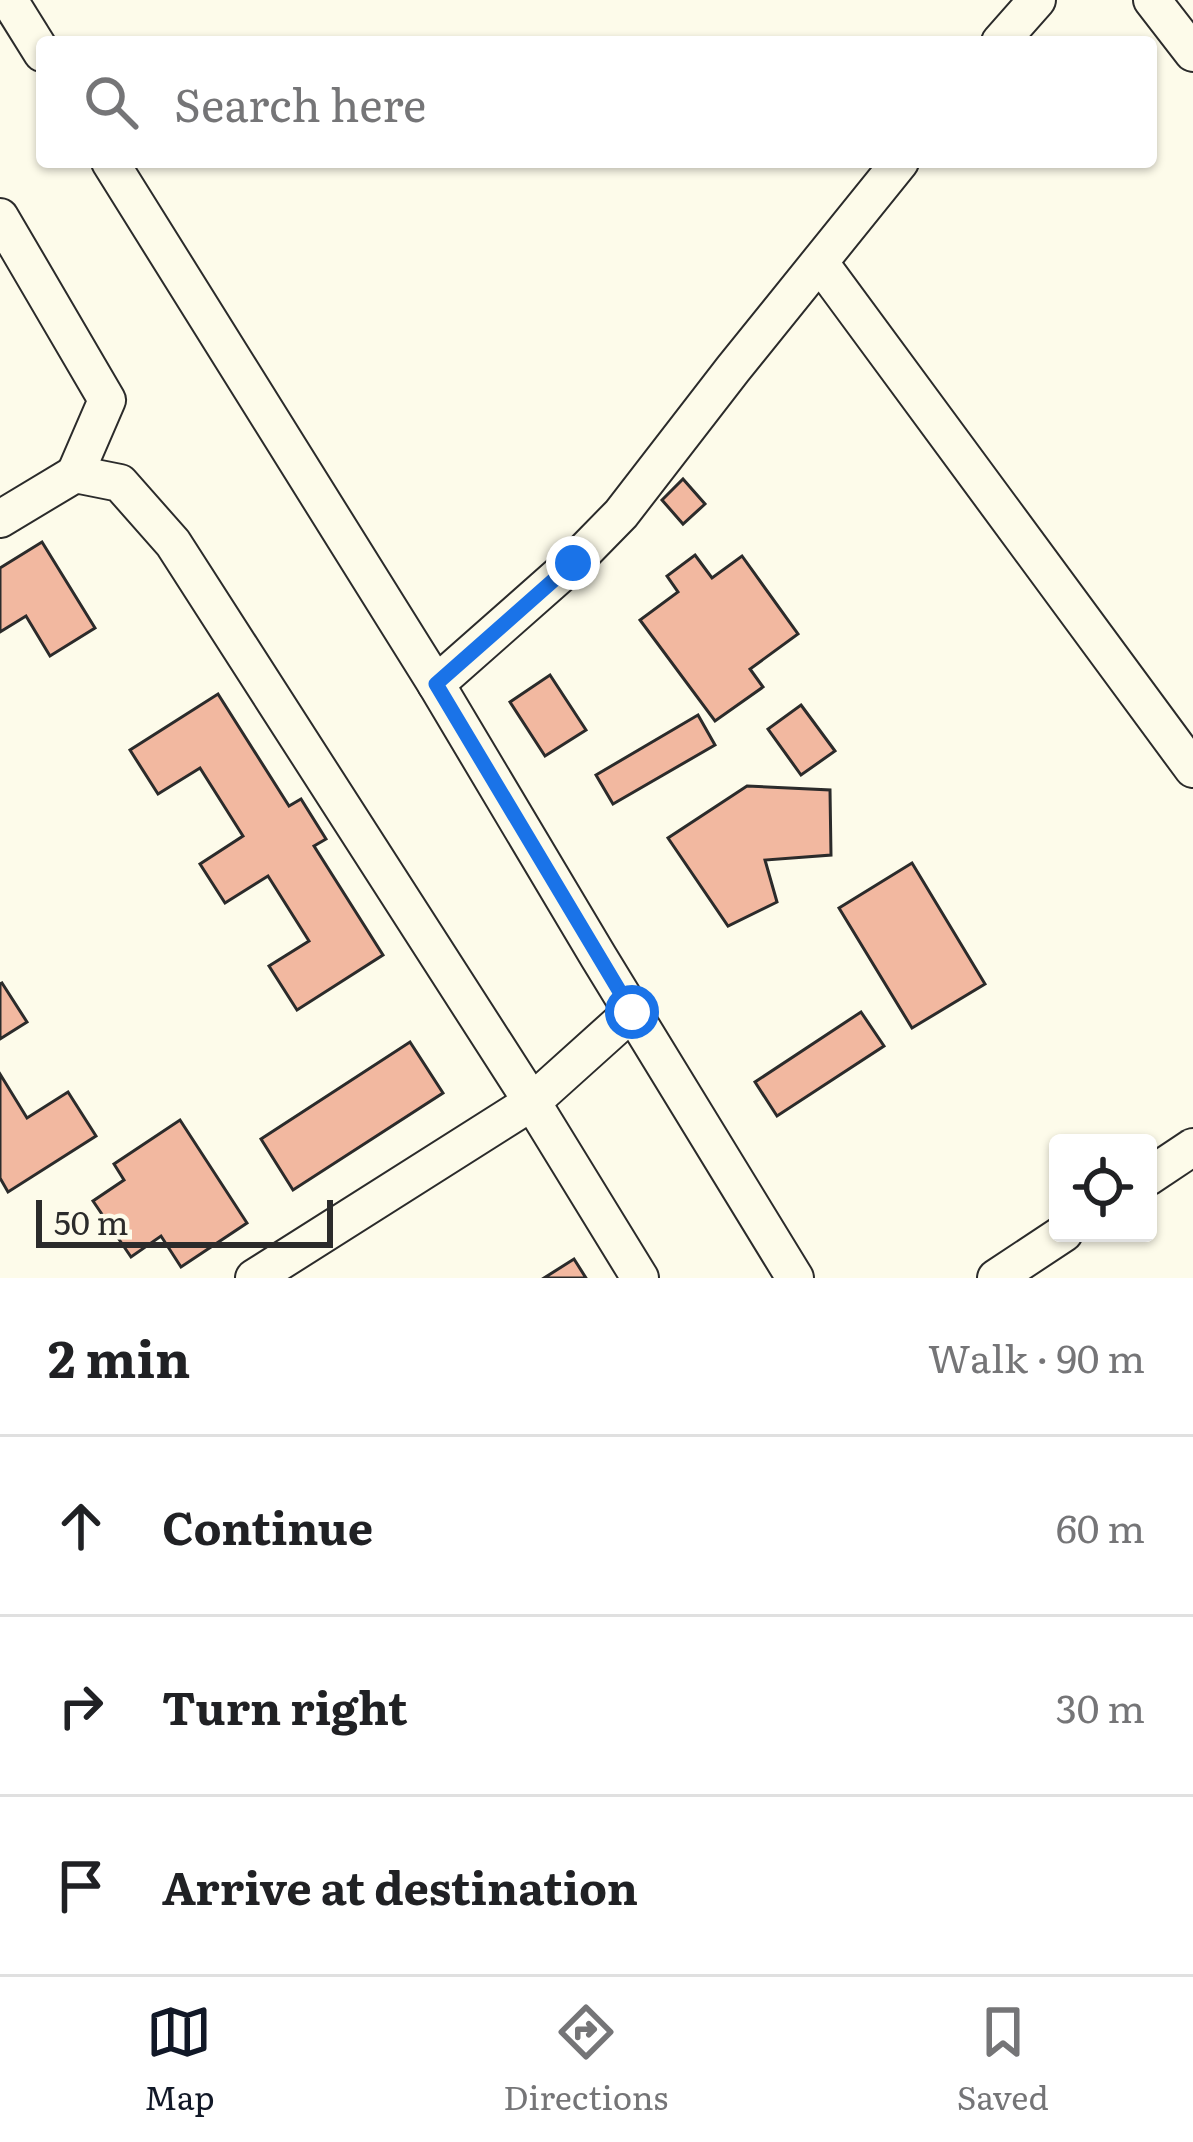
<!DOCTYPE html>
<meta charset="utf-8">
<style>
body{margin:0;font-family:Literata,serif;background:#f6f6f6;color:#202124}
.controls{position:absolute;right:36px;bottom:36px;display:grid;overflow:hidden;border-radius:12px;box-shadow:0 3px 9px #0004}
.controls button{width:108px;height:108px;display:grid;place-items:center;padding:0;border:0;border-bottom:3px solid #e0e0e0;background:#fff;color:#202124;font:60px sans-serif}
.scale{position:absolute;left:36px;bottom:30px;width:297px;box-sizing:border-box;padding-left:12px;border:6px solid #2b2b2b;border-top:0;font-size:33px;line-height:42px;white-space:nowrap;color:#2b2b2b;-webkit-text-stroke:9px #fdfbea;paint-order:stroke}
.stop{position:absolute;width:36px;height:36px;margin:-27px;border:9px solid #1a73e8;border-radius:50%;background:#fff}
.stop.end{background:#1a73e8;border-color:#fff;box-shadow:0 3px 12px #0008}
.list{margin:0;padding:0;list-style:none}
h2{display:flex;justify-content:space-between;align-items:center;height:156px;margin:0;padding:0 48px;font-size:51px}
h2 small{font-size:39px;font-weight:400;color:#757577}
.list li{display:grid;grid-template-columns:78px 1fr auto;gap:36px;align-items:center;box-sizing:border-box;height:180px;padding:0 48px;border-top:3px solid #e0e0e0}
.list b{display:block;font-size:45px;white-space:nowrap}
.list em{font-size:39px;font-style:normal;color:#757577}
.icon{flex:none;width:66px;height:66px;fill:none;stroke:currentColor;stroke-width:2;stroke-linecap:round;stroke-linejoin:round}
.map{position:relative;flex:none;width:1193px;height:1278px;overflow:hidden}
.search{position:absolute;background:#fff;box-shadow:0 3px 9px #0004;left:36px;right:36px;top:36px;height:132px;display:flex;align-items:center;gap:30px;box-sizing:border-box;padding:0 42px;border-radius:12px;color:#757577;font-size:45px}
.sheet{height:696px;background:#fff}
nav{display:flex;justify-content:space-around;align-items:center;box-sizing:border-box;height:168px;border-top:3px solid #e0e0e0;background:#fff;font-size:33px;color:#757577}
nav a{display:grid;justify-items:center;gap:6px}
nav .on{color:#111827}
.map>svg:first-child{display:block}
</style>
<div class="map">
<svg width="1193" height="1278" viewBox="0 0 1193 1278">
<rect width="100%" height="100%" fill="#fdfbea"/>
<g fill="#f2b8a0" stroke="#2b2b2b" stroke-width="3">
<polygon points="683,479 705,504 683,524 662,500"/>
<polygon points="42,542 95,628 50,656 26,616 0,632 0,568"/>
<polygon points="695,555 712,578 742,556 798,634 750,669 763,687 715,721 640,620 678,592 667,576"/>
<polygon points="550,675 586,730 545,756 510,702"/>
<polygon points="218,694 289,806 301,799 326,839 314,846 383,955 297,1010 269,966 309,941 268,876 225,903 200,864 243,836 200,768 158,794 130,750"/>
<polygon points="801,705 835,751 801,775 768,729"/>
<polygon points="698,715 715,745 613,804 596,775"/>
<polygon points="747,786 830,790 831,855 765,860 777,902 728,926 668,838"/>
<polygon points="912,863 985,984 912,1028 839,908"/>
<polygon points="2,983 27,1022 0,1039 0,984"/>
<polygon points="861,1012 884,1046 777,1116 755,1082"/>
<polygon points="410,1042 443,1093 293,1190 261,1139"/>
<polygon points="0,1074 27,1118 68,1092 96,1136 8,1192 0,1178"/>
<polygon points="180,1120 247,1223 181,1267 161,1236 131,1257 93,1201 124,1180 114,1164"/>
<polygon points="574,1259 586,1278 544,1278"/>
</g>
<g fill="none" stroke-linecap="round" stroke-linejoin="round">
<defs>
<g id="minor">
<polyline points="9,0 42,53"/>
<polyline points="1152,0 1193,53"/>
<polyline points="1000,42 1037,0"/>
<polyline points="110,162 436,684 598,956 795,1278"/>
<polyline points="0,217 107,400 75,474"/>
<polyline points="820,263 1193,769"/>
<polyline points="0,519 75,474 120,483 173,543 532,1102 640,1278"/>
<polyline points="436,684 573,563 621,514 733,369 900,162"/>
<polyline points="1148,1177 1193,1147"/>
<polyline points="254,1278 532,1102 632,1012"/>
<polyline points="996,1278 1064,1233"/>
</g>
</defs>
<use href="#minor" stroke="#2b2b2b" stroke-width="40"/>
<use href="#minor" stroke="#fdfbea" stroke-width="36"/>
</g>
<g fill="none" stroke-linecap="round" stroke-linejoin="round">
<polyline stroke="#1a73e8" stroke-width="15" points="573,563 436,684 632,1012"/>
</g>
</svg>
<div class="controls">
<button><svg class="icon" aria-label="locate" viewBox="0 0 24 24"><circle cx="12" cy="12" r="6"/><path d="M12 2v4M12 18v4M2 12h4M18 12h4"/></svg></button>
</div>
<div class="scale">50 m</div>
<div class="stop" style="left:632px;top:1012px"></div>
<div class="stop end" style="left:573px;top:563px"></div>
<div class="search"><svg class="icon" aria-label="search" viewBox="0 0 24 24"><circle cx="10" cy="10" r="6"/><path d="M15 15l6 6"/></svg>Search here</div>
</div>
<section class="sheet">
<h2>2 min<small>Walk · 90 m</small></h2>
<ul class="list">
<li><svg class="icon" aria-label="ahead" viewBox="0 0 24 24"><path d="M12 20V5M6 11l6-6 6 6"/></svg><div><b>Continue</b></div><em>60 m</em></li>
<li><svg class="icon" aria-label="right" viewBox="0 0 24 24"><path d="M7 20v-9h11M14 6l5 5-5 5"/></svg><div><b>Turn right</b></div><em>30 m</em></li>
<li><svg class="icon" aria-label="arrive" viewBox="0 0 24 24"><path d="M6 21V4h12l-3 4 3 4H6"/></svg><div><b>Arrive at destination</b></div></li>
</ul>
</section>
<nav>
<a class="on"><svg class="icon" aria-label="map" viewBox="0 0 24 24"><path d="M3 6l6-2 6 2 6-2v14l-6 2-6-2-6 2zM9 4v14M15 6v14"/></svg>Map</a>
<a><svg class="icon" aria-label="directions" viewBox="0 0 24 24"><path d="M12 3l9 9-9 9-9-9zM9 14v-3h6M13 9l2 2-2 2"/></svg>Directions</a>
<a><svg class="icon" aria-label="saved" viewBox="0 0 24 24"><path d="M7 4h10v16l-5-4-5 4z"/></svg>Saved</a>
</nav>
